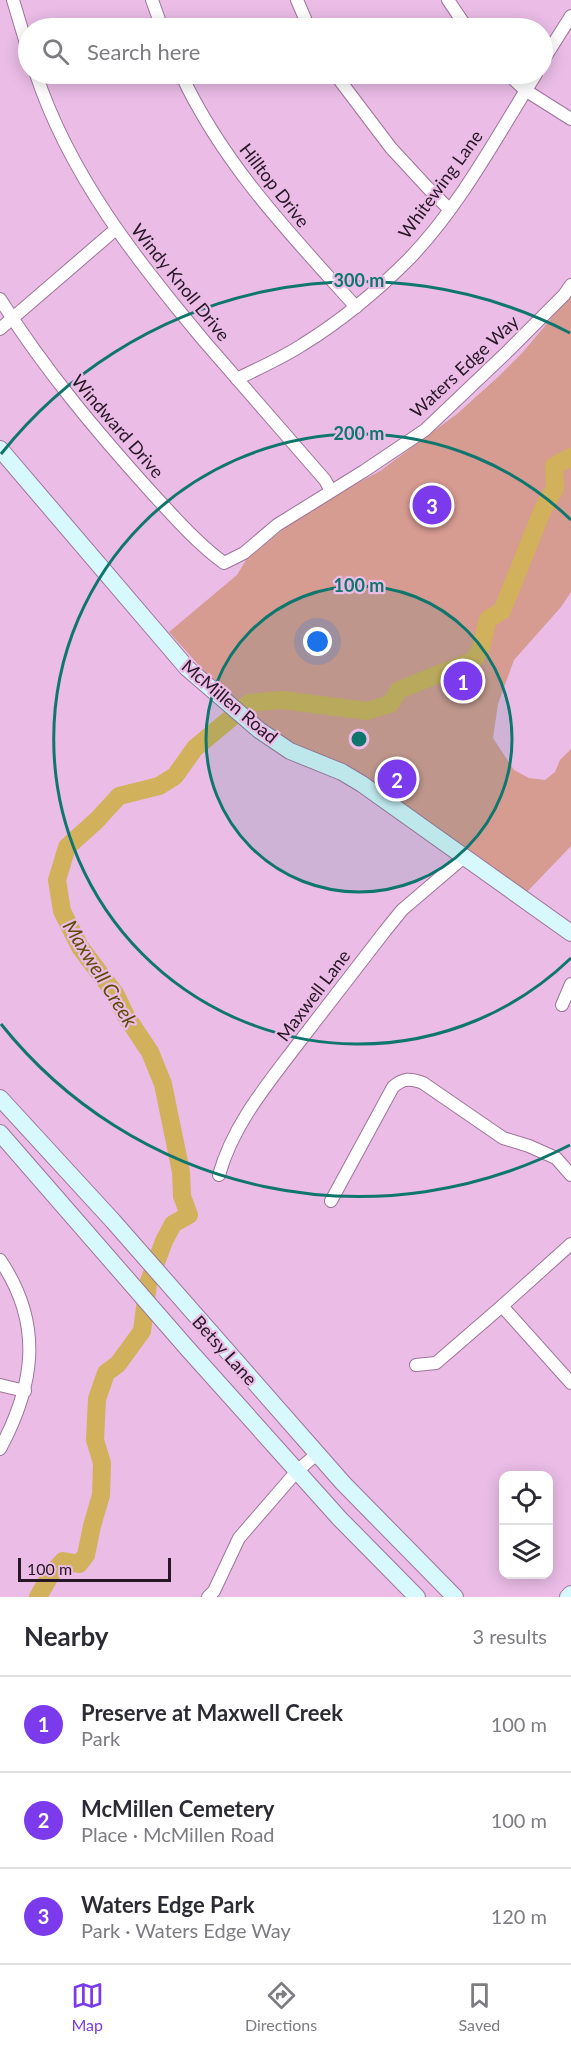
<!DOCTYPE html>
<meta charset="utf-8">
<style>
body{margin:0;font-family:Lato,sans-serif;background:#f2f2f3;color:#2b2b33}
.controls{position:absolute;right:18px;bottom:18px;display:grid;overflow:hidden;border-radius:12px;box-shadow:0 3px 15px #0003}
.controls button{width:54px;height:54px;display:grid;place-items:center;padding:0;border:0;border-bottom:2px solid #e1e1e2;background:#fff;color:#2b2b33;font:30px sans-serif}
.scale{position:absolute;left:18px;bottom:15px;width:153px;box-sizing:border-box;padding-left:6px;border:3px solid #271626;border-top:0;font-size:16px;line-height:21px;white-space:nowrap;color:#271626;-webkit-text-stroke:4px #eabce6;paint-order:stroke}
.you{position:absolute;left:318px;top:642px;width:21px;height:21px;margin:-15px;border:4px solid #fff;border-radius:50%;background:#1a73e8;box-shadow:0 0 0 9px #1a73e833}
.badge{display:grid;place-items:center;width:39px;height:39px;border-radius:50%;background:#7c3aed;color:#fff;font-size:20px;font-weight:700}
.pin{position:absolute;translate:-50% -50%;border:3px solid #fff;box-shadow:0 2px 6px #0006}
.list{margin:0;padding:0;list-style:none}
h2{display:flex;justify-content:space-between;align-items:center;height:78px;margin:0;padding:0 24px;font-size:26px}
h2 small{font-size:20px;font-weight:400;color:#7c7c81}
.list li{display:grid;grid-template-columns:39px 1fr auto;gap:18px;align-items:center;box-sizing:border-box;height:96px;padding:0 24px;border-top:2px solid #e1e1e2}
.list b{display:block;font-size:22px;white-space:nowrap}
.list p{margin:0;font-size:20px;white-space:nowrap;color:#7c7c81}
.list em{font-size:20px;font-style:normal;color:#7c7c81}
.icon{flex:none;width:33px;height:33px;fill:none;stroke:currentColor;stroke-width:2;stroke-linecap:round;stroke-linejoin:round}
.map{position:relative;flex:none;width:571px;height:1597px;overflow:hidden}
.search{position:absolute;background:#fff;box-shadow:0 3px 15px #0003;left:18px;right:18px;top:18px;height:66px;display:flex;align-items:center;gap:15px;box-sizing:border-box;padding:0 21px;border-radius:33px;color:#7c7c81;font-size:22px}
.sheet{height:366px;background:#fff}
nav{display:flex;justify-content:space-around;align-items:center;box-sizing:border-box;height:84px;border-top:2px solid #e1e1e2;background:#fff;font-size:16px;color:#7c7c81}
nav a{display:grid;justify-items:center;gap:3px}
nav .on{color:#7c3aed}
.map>svg:first-child{display:block}
</style>
<div class="map">
<svg width="571" height="1597" viewBox="0 0 571 1597">
<rect width="100%" height="100%" fill="#eabce6"/>
<polygon fill="#d69b91" points="571,293 571,592 561,607 514,660 498,704 493,738 514,770 529,778 545,780 555,772 560,760 571,749 571,846 525,894 266,726 213,681 169,632 237,575 246,560 286,527 325,501 380,471 457,414 498,377 523,352 549,321"/>
<g fill="none" stroke-linecap="round" stroke-linejoin="round">
<polyline stroke="#d1b15b" stroke-width="18" points="38,1597 51,1574 63,1561 79,1564 86,1555 92,1526 101,1495 102,1463 95,1440 97,1399 106,1373 118,1364 142,1331 148,1284 164,1241 173,1224 189,1215 182,1196 181,1172 163,1084 150,1052 126,1016 116,995 80,947 62,911 57,880 67,847 97,820 119,796 159,786 175,776 195,748 249,703 282,700 367,711 390,704 399,690 474,660 481,648 488,619 502,611 543,509 555,488 554,466 571,457"/>
<defs>
<g id="street">
<polyline points="13,0 28,50"/>
<polyline points="152,0 162,28"/>
<polyline points="297,0 309,28"/>
<polyline points="448,0 467,28"/>
<polyline points="542,62 571,16"/>
<path d="M36,74C70,176 137,261 205,342C245,388 285,434 325,480L331,491"/>
<path d="M181,74C223,164 290,234 356,307"/>
<polyline points="335,74 391,148 428,188 449,209"/>
<polyline points="508,74 525,90 571,119"/>
<path d="M0,299C44,369 97,432 152,493C175,518 197,543 224,563L244,553L277,525L364,471L425,430L508,351L564,295L571,285"/>
<polyline points="0,329 116,229"/>
<path d="M237,379C259,368 282,358 302,345C341,321 377,291 409,259C461,205 497,136 536,74"/>
<polyline points="562,1005 571,984"/>
<path d="M219,1175C233,1125 266,1086 297,1045C326,1007 356,969 385,931L402,910L464,857"/>
<path d="M331,1201L393,1087C403,1078 411,1078 423,1083L503,1138L529,1146L556,1158L571,1175"/>
<polyline points="571,1244 502,1306 571,1383"/>
<path d="M0,1260C43,1323 35,1384 0,1449"/>
<polyline points="416,1365 436,1363 502,1306"/>
<polyline points="0,1385 25,1391"/>
<polyline points="208,1597 214,1591 239,1538 297,1471 318,1453"/>
</g>
<g id="secondary">
<polyline points="0,449 187,668 259,730 290,751 342,772 362,784 571,933"/>
<polyline points="0,1098 113,1221 343,1483 455,1597"/>
<polyline points="0,1133 187,1348 340,1519 417,1597"/>
<polyline points="568,1597 571,1594"/>
</g>
</defs>
<use href="#street" stroke="#9f749b" stroke-width="14"/>
<use href="#secondary" stroke="#9f749b" stroke-width="18"/>
<use href="#street" stroke="#fff" stroke-width="12"/>
<use href="#secondary" stroke="#d7f8fd" stroke-width="16"/>
</g>
<circle cx="359" cy="739" r="153" fill="#0f766e" fill-opacity=".12"/>
<g fill="none" stroke="#0f766e" stroke-width="3">
<circle cx="359" cy="739" r="153"/>
<path d="M571 958A305 305 0 1 1 571 520"/>
<path d="M570 1145A458 458 0 0 1 1 1024M1 454A458 458 0 0 1 570 333"/>
</g>
<g text-anchor="middle" dominant-baseline="central" stroke-width="4.5" stroke-linejoin="round" paint-order="stroke">
<g font-size="18" fill="#271626" stroke="#eabce6">
<text transform="translate(440 184) rotate(-54)">Whitewing Lane</text>
<text transform="translate(275 185) rotate(52)">Hilltop Drive</text>
<text transform="translate(181 282) rotate(51)">Windy Knoll Drive</text>
<text transform="translate(464 366) rotate(-43)">Waters Edge Way</text>
<text transform="translate(118 426) rotate(49)">Windward Drive</text>
<text transform="translate(230 701) rotate(40)">McMillen Road</text>
<text transform="translate(313 995) rotate(-53)">Maxwell Lane</text>
<text transform="translate(225 1350) rotate(48)">Betsy Lane</text>
</g>
<g font-size="20" font-style="italic" fill="#614b03" stroke="#eabce6">
<text transform="translate(101 973) rotate(58)">Maxwell Creek</text>
</g>
</g>
<circle cx="359" cy="739" r="9" fill="#0f766e" stroke="#eabce6" stroke-width="3"/>
<g font-size="18" text-anchor="middle" font-weight="bold" fill="#0f766e" stroke="#eabce6" stroke-width="4.5" stroke-linejoin="round" paint-order="stroke">
<text x="359" y="287">300 m</text>
<text x="359" y="440">200 m</text>
<text x="359" y="592">100 m</text>
</g>
</svg>
<div class="controls">
<button><svg class="icon" aria-label="locate" viewBox="0 0 24 24"><circle cx="12" cy="12" r="6"/><path d="M12 2v4M12 18v4M2 12h4M18 12h4"/></svg></button>
<button><svg class="icon" aria-label="layers" viewBox="0 0 24 24"><path d="M12 4l9 5-9 5-9-5zM3 14l9 5 9-5"/></svg></button>
</div>
<div class="scale">100 m</div>
<div class="you"></div>
<div class="pin badge" style="left:463px;top:681px">1</div>
<div class="pin badge" style="left:397px;top:779px">2</div>
<div class="pin badge" style="left:432px;top:505px">3</div>
<div class="search"><svg class="icon" aria-label="search" viewBox="0 0 24 24"><circle cx="10" cy="10" r="6"/><path d="M15 15l6 6"/></svg>Search here</div>
</div>
<section class="sheet">
<h2>Nearby<small>3 results</small></h2>
<ul class="list">
<li><span class="badge">1</span><div><b>Preserve at Maxwell Creek</b><p>Park</p></div><em>100 m</em></li>
<li><span class="badge">2</span><div><b>McMillen Cemetery</b><p>Place · McMillen Road</p></div><em>100 m</em></li>
<li><span class="badge">3</span><div><b>Waters Edge Park</b><p>Park · Waters Edge Way</p></div><em>120 m</em></li>
</ul>
</section>
<nav>
<a class="on"><svg class="icon" aria-label="map" viewBox="0 0 24 24"><path d="M3 6l6-2 6 2 6-2v14l-6 2-6-2-6 2zM9 4v14M15 6v14"/></svg>Map</a>
<a><svg class="icon" aria-label="directions" viewBox="0 0 24 24"><path d="M12 3l9 9-9 9-9-9zM9 14v-3h6M13 9l2 2-2 2"/></svg>Directions</a>
<a><svg class="icon" aria-label="saved" viewBox="0 0 24 24"><path d="M7 4h10v16l-5-4-5 4z"/></svg>Saved</a>
</nav>
